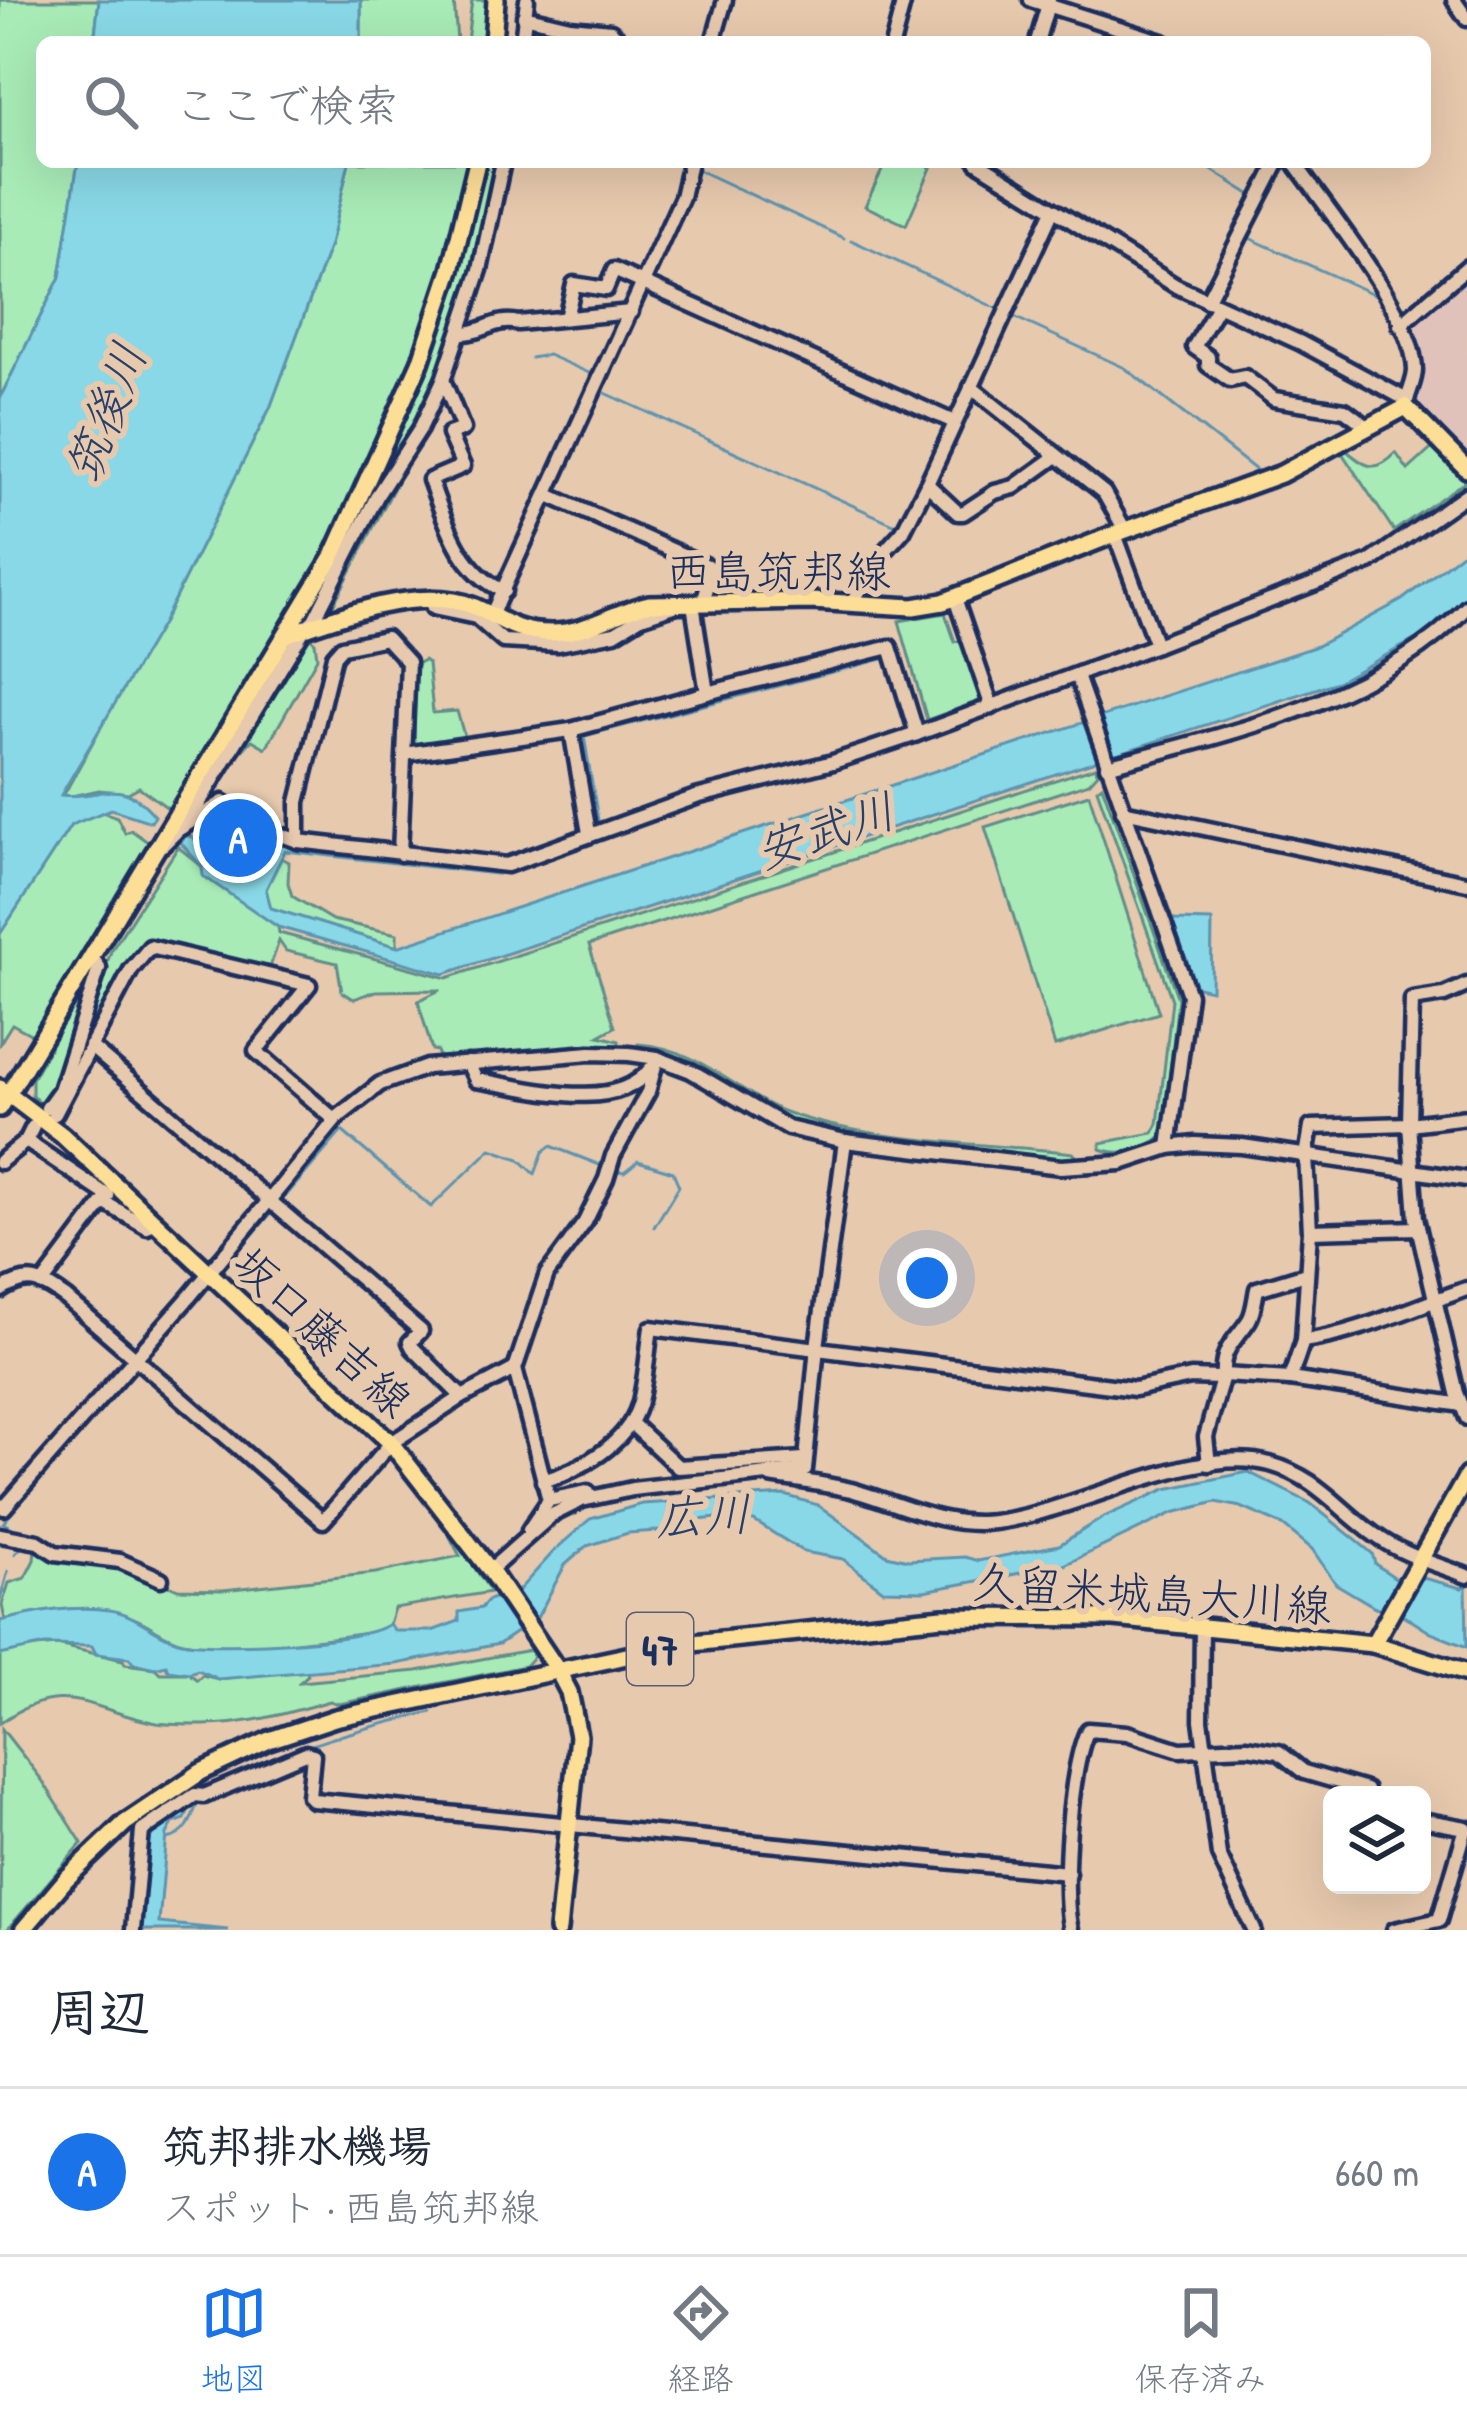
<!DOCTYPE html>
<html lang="ja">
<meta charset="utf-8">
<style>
body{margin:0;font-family:"Patrick Hand","Klee One",sans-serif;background:#f6f6f7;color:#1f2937}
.controls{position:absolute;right:36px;bottom:36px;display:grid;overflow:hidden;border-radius:18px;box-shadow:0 12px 48px #0002}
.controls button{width:108px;height:108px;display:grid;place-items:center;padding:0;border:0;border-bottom:3px solid #e0e1e3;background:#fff;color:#1f2937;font:60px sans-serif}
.you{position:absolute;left:927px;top:1278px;width:42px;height:42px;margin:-30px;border:9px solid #fff;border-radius:50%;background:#1a73e8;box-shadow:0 0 0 18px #1a73e833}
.badge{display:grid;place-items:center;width:78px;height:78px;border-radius:50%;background:#1a73e8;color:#fff;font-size:39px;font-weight:700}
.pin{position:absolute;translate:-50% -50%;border:6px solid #fff;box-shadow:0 3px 12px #0006}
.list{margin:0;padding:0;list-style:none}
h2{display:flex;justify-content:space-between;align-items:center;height:156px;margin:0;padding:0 48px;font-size:51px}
h2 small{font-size:39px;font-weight:400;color:#747a83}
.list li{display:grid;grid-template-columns:78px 1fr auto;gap:36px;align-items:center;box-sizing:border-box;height:168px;padding:0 48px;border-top:3px solid #e0e1e3}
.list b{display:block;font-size:45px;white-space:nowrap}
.list p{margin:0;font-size:39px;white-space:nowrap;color:#747a83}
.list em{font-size:39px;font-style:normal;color:#747a83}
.icon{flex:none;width:66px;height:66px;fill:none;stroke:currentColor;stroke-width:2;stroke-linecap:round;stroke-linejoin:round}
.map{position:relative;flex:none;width:1467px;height:1930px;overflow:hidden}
.search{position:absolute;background:#fff;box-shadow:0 12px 48px #0002;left:36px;right:36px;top:36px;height:132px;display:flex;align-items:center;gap:30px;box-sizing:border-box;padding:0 42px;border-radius:18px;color:#747a83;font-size:45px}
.sheet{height:324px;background:#fff}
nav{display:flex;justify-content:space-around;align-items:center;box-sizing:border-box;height:168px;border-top:3px solid #e0e1e3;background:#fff;font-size:33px;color:#747a83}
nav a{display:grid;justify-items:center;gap:6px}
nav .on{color:#1a73e8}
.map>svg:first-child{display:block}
</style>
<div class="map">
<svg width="1467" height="1930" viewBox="0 0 1467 1930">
<rect width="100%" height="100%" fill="#e7c9ad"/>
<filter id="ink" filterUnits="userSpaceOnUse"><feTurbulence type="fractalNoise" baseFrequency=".00833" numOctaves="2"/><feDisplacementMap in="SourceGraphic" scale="24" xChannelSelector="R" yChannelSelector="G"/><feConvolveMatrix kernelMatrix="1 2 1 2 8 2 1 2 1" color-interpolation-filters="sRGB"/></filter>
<g filter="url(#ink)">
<g fill="#e1c2bb">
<polygon points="1467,272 1467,463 1411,399 1419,375 1405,325"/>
<polygon points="220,808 264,831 249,861 202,840"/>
</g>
<g fill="#a8ebb6" stroke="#628d8a" stroke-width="3">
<polygon points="0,0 99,0 94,42 42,42 42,162 78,162 60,277 0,398"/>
<polygon points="361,0 454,0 457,42 361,42"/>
<polygon points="472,0 490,0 487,42 467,42"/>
<path d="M349,162H470C437,296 392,427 330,551C285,638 224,726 172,811L139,787L128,793L99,790L62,798L150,638L163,622L270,408L330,245Z"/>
<path d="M482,162H499C483,237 468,312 438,384C403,465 354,542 311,619L302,620C349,540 392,456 424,369C448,302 463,230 482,162Z"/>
<polygon points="886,162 920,162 931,168 906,225 865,206"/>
<path d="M1438,443L1467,480L1394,531L1342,453L1347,451C1366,467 1376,474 1396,453L1408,470Z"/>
<polygon points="416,445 328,615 318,618 394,472"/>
<polygon points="945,613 955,642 965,639 985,699 927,720 899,621"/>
<polygon points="308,636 315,642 317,658 266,748 252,740 240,753 242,741"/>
<polygon points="424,660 428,663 433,713 457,711 466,742 414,750 415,665"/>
<polygon points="1095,767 1098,773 1089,783 589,945 615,1027 599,1036 619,1041 619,1047 440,1060 437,1051 432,1050 418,1001 440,990 376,991 354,999 342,992 337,963 286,951 279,941 269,970 146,940 75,1065 111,951 178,847 278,927 279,933 447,978"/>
<path d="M1102,785L1178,999L1163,1135C1148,1149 1121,1157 1101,1149V1143L1153,1133L1158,1124L1172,1000L1097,789Z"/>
<polygon points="1089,794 1159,1013 1055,1046 985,827"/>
<polygon points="99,811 117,817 125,833 131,830 152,845 34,1036 12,1024 0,1043 0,934 71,825"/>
<polygon points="281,858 289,862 288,883 292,896 332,920 397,934 397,947 270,908 266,889"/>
<polygon points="92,971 53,1090 42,1106 32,1095 32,1079"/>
<path d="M638,1044C702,1048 736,1094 788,1113C868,1142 986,1143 1073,1153L1076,1156L1072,1161L838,1135L793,1123L702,1069L637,1048Z"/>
<path d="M438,1514L491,1592L394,1608L389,1624L378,1632C323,1638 238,1653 183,1642C164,1638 151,1624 133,1618C91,1601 48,1610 5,1620L2,1605L9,1583L25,1578L34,1560L35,1547L53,1557L122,1564L178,1589L223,1590L376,1573L460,1556Z"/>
<path d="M57,1645L123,1660L125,1664L155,1668L160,1673H189L197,1680L202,1675L218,1679L306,1670L308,1675L300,1682L417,1671L530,1650L533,1657L525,1666L339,1704L330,1701C288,1713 247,1725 203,1725C188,1725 172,1725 157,1723C93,1712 65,1676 0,1723V1655L15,1649Z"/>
<polygon points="2,1729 42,1780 82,1843 7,1930 0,1930"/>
</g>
<g fill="#89d8e7" stroke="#5d94b0" stroke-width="3">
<polygon points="99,0 361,0 361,42 94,42"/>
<path d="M78,162H349L330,245L270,408L163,622L61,795C102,800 119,773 155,816L151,822L111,809L71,825L0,934V398L60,277Z"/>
<polygon points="1467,549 1467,600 1425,634 1337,682 444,974 278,927 203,876 202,867 181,843 186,835 248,860 263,833 288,845 497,869 497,874 285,851 266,889 271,908 397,947 1317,646 1402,600"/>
<polygon points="886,652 887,658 584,736 599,826 593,827 576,732"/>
<polygon points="1169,917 1175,920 1212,921 1211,990 1193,986"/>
<path d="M1248,1472L1310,1503L1372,1553L1375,1564L1397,1579L1419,1577L1462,1588L1466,1584L1467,1647L1431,1633L1401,1614L1375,1607L1336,1584L1312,1549L1283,1525L1241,1507L1216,1502L1173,1513L1064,1565L924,1591L883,1590L843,1559L804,1552L754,1521L717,1518L689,1521L672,1530L628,1533L587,1546L565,1565L537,1618L499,1644L396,1664L218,1679L198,1670L189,1673L168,1670L166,1665L155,1668L133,1663L129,1658L96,1654L92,1646L45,1645L0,1655V1621C37,1612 72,1605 110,1610C139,1614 158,1639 187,1643C222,1648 363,1643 389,1624L395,1631H432L459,1621V1612L481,1608L488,1600L518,1591L556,1549L590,1519L642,1504L785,1495L818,1505L887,1555L908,1560L965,1557L978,1561L1059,1545L1104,1517L1166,1489Z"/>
<polygon points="190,1805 185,1819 173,1823 167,1834 159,1923 228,1930 141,1930 150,1834"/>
</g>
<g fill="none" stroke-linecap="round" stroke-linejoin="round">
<g stroke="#5d94b0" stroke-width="3">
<polyline points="1199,162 1253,196"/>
<polyline points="696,169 844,238"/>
<polyline points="1247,237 1380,297"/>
<polyline points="851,240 1000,310"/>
<polyline points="1012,316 1125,368 1261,474"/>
<polyline points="531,358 548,355 596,376"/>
<polyline points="601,391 898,526"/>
<polyline points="1414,401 1425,414"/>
<polyline points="1159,636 1284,589"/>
<polyline points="995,697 1149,640"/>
<polyline points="926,723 983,701"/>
<polyline points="1108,783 1137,864"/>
<polyline points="601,838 615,832"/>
<polyline points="614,1170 624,1172 638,1161 673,1172 679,1186 654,1227"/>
<polyline points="279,1204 342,1131 431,1207 491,1149 519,1159 535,1174 543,1152 551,1146 605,1167"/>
<polyline points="222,1270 273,1211"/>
<polyline points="145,1358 207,1287"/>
<polyline points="26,1535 3,1523 139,1366"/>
<polyline points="15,1554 24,1544"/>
<polyline points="0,1600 8,1571"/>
<path d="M219,1783C292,1748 353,1730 432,1712"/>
<path d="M167,1839C186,1836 192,1820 197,1803"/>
</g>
<defs>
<g id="minor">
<polyline points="1031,0 1163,42"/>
<polyline points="1454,0 1467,19"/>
<polyline points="524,16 570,27 611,31 622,42"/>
<polyline points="522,42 527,0"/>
<polyline points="713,42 725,0"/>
<polyline points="893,42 904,0"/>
<polyline points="1037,42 1049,1"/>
<polyline points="977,162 1176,286 1301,343 1405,399"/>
<path d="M1294,162C1327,209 1414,315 1415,370C1415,382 1407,394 1406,406"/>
<polyline points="1207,301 1278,162"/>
<polyline points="1218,306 1194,347 1208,357 1208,365 1230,380 1245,377 1274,399 1345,410 1369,428"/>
<polyline points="566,318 574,284 606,289 614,270 954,422"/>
<polyline points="1400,325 1467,267"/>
<path d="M461,333C482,334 496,317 518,323L631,312"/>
<path d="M443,380L463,429L449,434L463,466L430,480C446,523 460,572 504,591"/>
<polyline points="971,387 1104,493 1125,530"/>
<polyline points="927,484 958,513 963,513 995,492 1014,487 1057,456"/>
<polyline points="548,495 712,568 703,604"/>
<polyline points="1115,534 1156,645"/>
<polyline points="955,598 992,707"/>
<polyline points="430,600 433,608 476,617 503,641 558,644 615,633 641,617 674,606"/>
<polyline points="853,602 876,561 903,531 927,484 1053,210"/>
<polyline points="491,616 682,197 690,162"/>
<polyline points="1077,676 1189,995 1169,1147"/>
<polyline points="707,693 890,647 917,734"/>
<polyline points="571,730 589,833"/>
<polyline points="405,754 571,730 707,693 693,604"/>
<path d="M1107,766C1230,733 1376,702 1467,607"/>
<polyline points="1123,811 1467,883"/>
<polyline points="186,825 305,628 314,620 378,494 420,429 443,380 480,270 503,162"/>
<polyline points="163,845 178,830 223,802 265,829 298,841"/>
<polyline points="400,854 408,662 386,638 342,647 334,656 298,802 298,841 507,865 696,797 833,762 917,734 1156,645 1370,562 1467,494"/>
<polyline points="1467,985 1444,995 1412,1000 1409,1124 1416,1218 1457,1393 1467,1418"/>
<polyline points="90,1046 421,1331 410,1342 413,1348 462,1397"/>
<path d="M468,1063L476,1080C525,1087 616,1115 650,1069"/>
<polyline points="47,1108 60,1090 99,968 91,955"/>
<polyline points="55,1114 131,970 150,947 309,985 256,1051 335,1120"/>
<polyline points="26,1141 108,1196 42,1284"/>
<polyline points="0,1162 26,1141 33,1127"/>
<polyline points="105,1203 147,1227 153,1221"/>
<polyline points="1310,1231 1418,1228"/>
<path d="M0,1291C29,1273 39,1279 66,1298L323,1521L391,1443L462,1397L515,1369L547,1274L585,1222L606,1179L613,1156L648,1092L657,1058"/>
<polyline points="1303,1341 1310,1231 1306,1156 1311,1127 1409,1124 1467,1117"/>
<polyline points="515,1369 549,1500"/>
<path d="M1223,1375L1290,1379L1303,1341C1357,1334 1416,1306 1467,1289"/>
<polyline points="1290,1379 1462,1405"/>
<polyline points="631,1423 678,1467 804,1459"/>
<path d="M1209,1464L1206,1437L1223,1375C1221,1348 1237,1339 1249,1320C1254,1312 1255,1298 1257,1289L1306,1274"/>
<path d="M770,1476C797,1480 824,1484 851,1490C899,1503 943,1528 994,1522C1074,1513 1195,1443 1270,1464C1317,1477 1337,1508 1375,1535C1402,1555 1436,1564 1467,1576"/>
<path d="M543,1481C580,1470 626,1445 639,1405C646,1381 647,1353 651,1328L1135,1389L1191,1377L1219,1378"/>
<polyline points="0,1505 4,1508 190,1296 338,1117 380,1084 427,1067 590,1053 629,1054 657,1058 691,1071 788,1128 845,1141 1061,1167 1121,1163 1169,1147 1195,1144 1242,1146 1467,1179"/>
<polyline points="529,1530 549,1500 588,1492"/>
<polyline points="0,1535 38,1542 55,1553 120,1561 161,1579"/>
<polyline points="490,1570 552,1515 582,1500 632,1489 805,1470 817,1347 845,1141"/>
<polyline points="1202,1625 1201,1720 1219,1855 1254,1930"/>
<polyline points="133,1930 142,1831 195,1795 204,1796 306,1753 313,1755 309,1796 313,1800 1068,1873"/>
<path d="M1071,1930C1061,1892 1070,1764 1088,1730L1127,1733L1180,1750L1247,1747L1279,1752L1304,1772L1366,1790L1365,1795"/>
<polyline points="1394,1930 1439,1920 1466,1828 1422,1820"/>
</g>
<g id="major">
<polyline points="493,42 496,0"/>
<path d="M288,634C338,617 400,592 454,601C492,607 503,633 551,633C588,633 615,611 649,604L811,601L913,607L943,602L1115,534L1281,474L1406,407L1467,469"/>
<polyline points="0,1088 62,1135 391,1443 490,1570 558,1671 569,1692 578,1736 558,1930"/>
<polyline points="0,1108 333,556 420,363 451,270 477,162"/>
<polyline points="1373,1644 1467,1476"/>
<polyline points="23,1930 67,1878 125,1823 201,1772 269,1740 335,1718 683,1644 943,1617 1114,1618 1373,1644 1467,1673"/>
</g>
</defs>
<use href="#minor" stroke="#1b2f5e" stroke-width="21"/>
<use href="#major" stroke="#1b2f5e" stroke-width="24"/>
<use href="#minor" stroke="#e7c9ad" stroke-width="12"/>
<use href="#major" stroke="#fdde96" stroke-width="15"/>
</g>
</g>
<g text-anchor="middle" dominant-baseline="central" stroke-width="12" stroke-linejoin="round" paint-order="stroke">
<rect fill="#e7c9ad" stroke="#585d76" stroke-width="3" x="627" y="1613" width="66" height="72" rx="9"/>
<g font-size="42" font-weight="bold" fill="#1b2f5e">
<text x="660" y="1649">47</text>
</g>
<g font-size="45" fill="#1b2f5e" stroke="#e7c9ad">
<text x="778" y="570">西島筑邦線</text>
<text transform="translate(323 1331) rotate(43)">坂口藤吉線</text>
<text transform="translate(1152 1593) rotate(4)">久留米城島大川線</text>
</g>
<g font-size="48" font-style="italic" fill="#26406c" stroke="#e7c9ad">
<text transform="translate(105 412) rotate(-69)">筑後川</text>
<text transform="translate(825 830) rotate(-18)">安武川</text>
<text transform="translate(703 1515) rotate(-3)">広川</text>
</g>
</g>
</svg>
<div class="controls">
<button><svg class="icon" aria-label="layers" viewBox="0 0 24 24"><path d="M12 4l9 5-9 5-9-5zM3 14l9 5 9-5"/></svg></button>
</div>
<div class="you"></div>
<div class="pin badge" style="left:238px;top:838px">A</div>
<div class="search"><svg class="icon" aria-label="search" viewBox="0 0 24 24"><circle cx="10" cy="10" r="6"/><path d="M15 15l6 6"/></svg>ここで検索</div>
</div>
<section class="sheet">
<h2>周辺<small></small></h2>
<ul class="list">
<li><span class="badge">A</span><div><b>筑邦排水機場</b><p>スポット · 西島筑邦線</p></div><em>660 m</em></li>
</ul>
</section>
<nav>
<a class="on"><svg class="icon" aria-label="map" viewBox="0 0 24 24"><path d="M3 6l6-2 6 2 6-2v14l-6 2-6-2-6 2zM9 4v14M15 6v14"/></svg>地図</a>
<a><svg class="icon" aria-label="directions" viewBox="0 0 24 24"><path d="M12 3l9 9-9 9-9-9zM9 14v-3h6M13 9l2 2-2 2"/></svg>経路</a>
<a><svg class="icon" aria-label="saved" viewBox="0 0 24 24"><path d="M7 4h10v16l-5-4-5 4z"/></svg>保存済み</a>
</nav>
